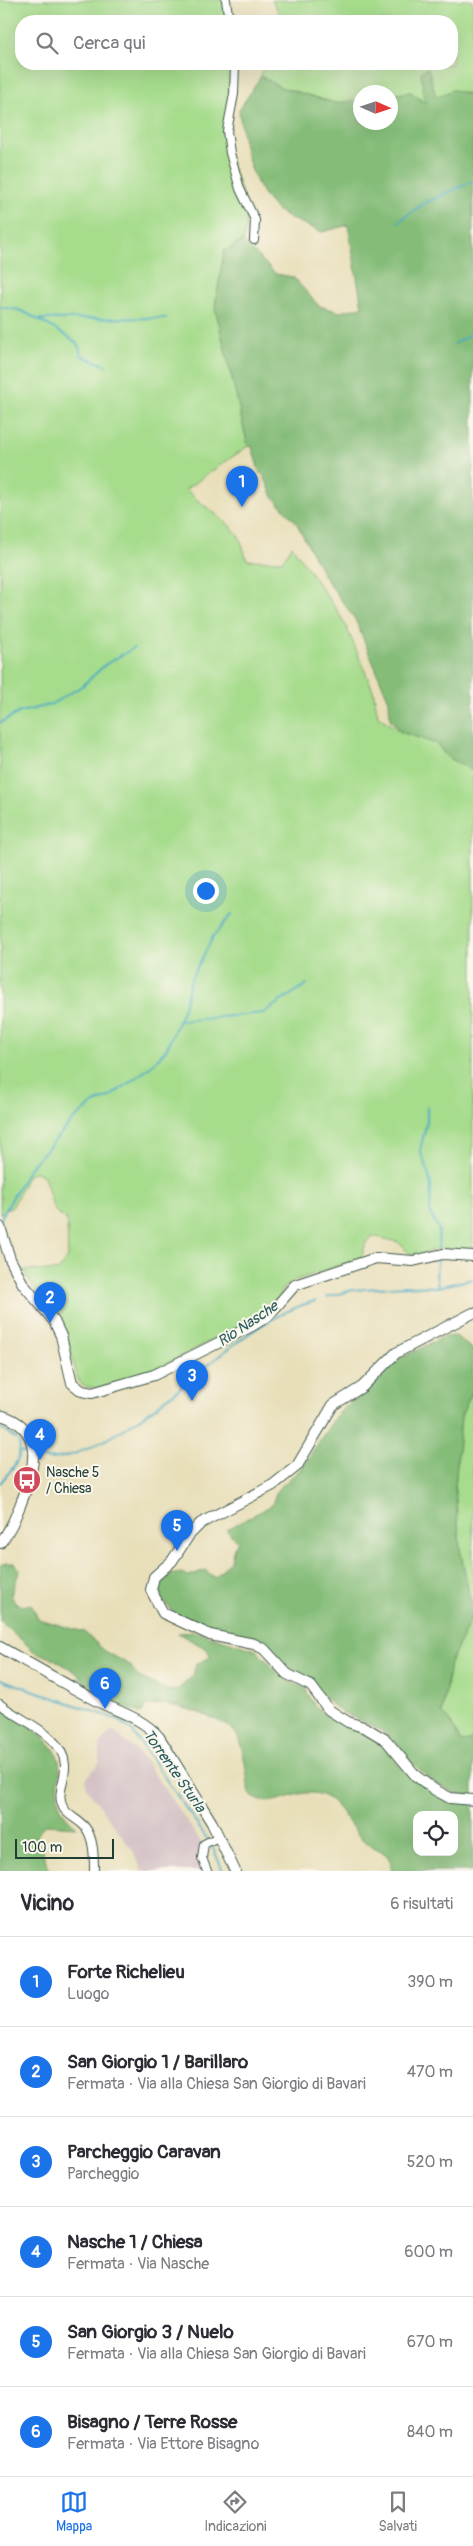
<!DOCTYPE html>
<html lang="it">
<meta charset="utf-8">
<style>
body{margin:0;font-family:Pangolin,sans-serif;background:#f7f7f7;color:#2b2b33}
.controls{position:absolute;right:15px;bottom:15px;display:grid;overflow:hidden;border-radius:10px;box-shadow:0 5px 20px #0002}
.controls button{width:45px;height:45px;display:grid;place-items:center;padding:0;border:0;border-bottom:1px solid #e1e1e2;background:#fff;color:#2b2b33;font:25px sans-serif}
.compass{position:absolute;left:353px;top:85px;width:45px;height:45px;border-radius:50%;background:#fff;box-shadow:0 5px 20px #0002;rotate:93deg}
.scale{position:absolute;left:15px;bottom:12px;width:99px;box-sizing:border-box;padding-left:5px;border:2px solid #1f3d34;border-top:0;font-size:14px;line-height:18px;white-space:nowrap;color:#1f3d34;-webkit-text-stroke:4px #fbf7ec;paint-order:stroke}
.you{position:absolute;left:205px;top:890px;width:18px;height:18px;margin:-12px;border:4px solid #fff;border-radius:50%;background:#1a73e8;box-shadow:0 0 0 8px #1a73e833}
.badge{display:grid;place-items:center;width:32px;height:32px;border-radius:50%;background:#1a73e8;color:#fff;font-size:16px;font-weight:700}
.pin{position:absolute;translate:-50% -41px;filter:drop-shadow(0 1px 2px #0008)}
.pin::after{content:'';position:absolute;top:26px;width:18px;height:15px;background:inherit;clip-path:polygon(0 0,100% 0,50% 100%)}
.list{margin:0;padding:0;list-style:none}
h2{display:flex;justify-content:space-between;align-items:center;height:65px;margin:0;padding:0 20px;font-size:21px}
h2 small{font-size:16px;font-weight:400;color:#7c7c81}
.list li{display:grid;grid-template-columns:32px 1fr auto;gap:15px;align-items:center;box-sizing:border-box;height:90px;padding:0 20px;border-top:1px solid #e1e1e2}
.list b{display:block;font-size:19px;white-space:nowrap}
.list p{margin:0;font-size:16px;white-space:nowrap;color:#7c7c81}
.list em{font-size:16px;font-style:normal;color:#7c7c81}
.icon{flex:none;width:28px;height:28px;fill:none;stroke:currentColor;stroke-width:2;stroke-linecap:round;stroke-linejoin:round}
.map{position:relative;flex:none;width:473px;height:1871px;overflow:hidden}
.search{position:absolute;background:#fff;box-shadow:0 5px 20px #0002;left:15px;right:15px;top:15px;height:55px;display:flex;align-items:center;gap:12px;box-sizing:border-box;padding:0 18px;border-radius:20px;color:#7c7c81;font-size:19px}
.sheet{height:605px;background:#fff}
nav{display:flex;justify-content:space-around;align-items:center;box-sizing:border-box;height:70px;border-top:1px solid #e1e1e2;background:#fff;font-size:14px;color:#7c7c81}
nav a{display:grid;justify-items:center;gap:2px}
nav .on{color:#1a73e8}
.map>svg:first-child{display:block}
</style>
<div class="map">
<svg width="473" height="1871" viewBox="0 0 473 1871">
<rect width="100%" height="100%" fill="#fbf7ec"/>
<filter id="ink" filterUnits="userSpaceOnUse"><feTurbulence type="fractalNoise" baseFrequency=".02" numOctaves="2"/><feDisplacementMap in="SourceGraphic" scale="10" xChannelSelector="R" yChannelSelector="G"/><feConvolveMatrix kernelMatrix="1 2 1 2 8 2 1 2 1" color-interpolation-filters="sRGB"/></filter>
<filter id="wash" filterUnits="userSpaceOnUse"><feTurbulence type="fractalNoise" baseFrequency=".0096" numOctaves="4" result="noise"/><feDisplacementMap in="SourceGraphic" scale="20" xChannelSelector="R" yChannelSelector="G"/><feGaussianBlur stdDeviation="1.12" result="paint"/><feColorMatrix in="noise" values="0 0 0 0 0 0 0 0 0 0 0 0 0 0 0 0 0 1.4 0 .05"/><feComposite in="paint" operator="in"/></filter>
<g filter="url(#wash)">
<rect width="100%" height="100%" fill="#e8dfba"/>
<polygon fill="#d2bec3" points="112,1730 140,1754 199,1839 212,1871 142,1871 133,1851 86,1787 86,1779 100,1762 100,1744"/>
<g fill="#a6dc8c" stroke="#628c60">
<path d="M0,0H226L228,21H21V64H234C233,75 233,87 231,98C229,110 223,120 224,132C227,169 256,203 243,241L224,251L215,307L248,446L186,489C201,506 223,516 237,534C242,540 244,552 247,560L282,561L292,546L337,610L346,626L373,690L378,716L401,732L437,744L446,756L473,771V1252L435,1249L418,1257L410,1254L398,1242L373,1236L366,1242L361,1258L296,1280L285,1287L274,1304L257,1317L162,1366L123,1381L96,1388L83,1386L78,1380L66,1332L39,1296L23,1270L58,1271L68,1257L67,1221L54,1210L44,1176L36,1172L28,1175L13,1206L0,1214Z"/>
<polygon points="272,0 473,0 473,96 453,90 436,97 428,68 421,72 425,104 410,92 391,95 390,92 360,92 360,100 335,103 280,87 261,76 264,64 452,64 452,21 284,21"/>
<polygon points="473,1390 473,1736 470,1741 461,1742 449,1719 442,1713 450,1663 473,1614 460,1549 455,1488 461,1416"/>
</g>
<g fill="#84bc78" stroke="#527c56" fill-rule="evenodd">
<path d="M428,68L436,97L453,90L473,96V771L446,756L437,744L401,732L390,719L389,701L355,619L324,576L296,522L273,497L264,476L259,471L252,447L248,446L215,307L224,251L243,241L276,274L293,277L319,306L340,312L362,307L348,225L322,232C309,226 283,217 274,207C250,183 243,142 239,110L261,76L280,87L335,103L360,100V122H390L391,95L411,92L425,103L421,72Z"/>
<polygon points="456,1336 473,1350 473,1390 461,1416 455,1488 460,1549 473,1614 450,1663 442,1713 449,1719 461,1742 470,1741 473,1736 473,1795 457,1794 434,1782 410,1761 396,1742 379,1729 340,1711 270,1650 213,1631 175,1614 158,1594 160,1585 168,1575 181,1573 189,1576 205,1570 215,1578 231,1560 234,1547 238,1542 226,1530 272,1505 277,1490 302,1468 335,1417 346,1406 368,1391 399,1359 443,1337"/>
<path d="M6,1563H14L20,1569L11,1595L15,1603L23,1606L31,1604L38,1619L84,1632L105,1651L130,1665L137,1676L169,1691L177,1690L193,1676L196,1664L211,1657L207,1649L178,1633L197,1632L256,1650L287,1681L305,1688L314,1705L328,1716L383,1744L395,1760L421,1784L473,1802V1871H391C392,1866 391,1862 388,1857C382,1849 370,1847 363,1840C348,1826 339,1799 318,1794C293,1787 271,1814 249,1794C247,1775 245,1755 238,1737C233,1722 185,1707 169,1705C162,1703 153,1705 146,1706L141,1713L125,1708L92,1689L74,1671L52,1658L35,1652L0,1621V1565ZM417,1815H454V1852H417Z"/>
<path d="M0,1707C16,1718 38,1729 50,1744C76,1774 37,1796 77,1827L45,1825L39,1831L37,1839L50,1871H0Z"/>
</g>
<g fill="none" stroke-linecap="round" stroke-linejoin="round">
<g stroke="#42a9c2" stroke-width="2">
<polyline points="398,222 423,204 473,181"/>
<path d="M0,307C6,308 13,309 19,310C27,313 75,339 78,345C80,349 80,353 82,356L107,366"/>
<polyline points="41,319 167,318"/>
<polyline points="454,344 473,333"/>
<polyline points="0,723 20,712 50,705 82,686 106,664 134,648"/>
<polyline points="179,1021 263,1013 307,984"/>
<polyline points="427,1107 427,1121 420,1150 427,1168 431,1186 430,1213 439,1229 438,1252"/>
<polyline points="0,1220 28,1170 73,1120 94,1103 111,1096 149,1068 166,1050 183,1011 191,979 213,937 232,914"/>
<polyline points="438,1260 436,1274 438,1287"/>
<polyline points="327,1297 353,1290 404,1286 438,1287 473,1279"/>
<path d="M197,1374C232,1345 271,1313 315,1301"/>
<path d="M0,1428L18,1440C25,1457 11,1470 0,1483"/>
<polyline points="21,1452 30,1454"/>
<path d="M37,1457C78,1470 158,1406 189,1381"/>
<polyline points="0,1679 116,1719 133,1732 208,1840"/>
<polyline points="211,1844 223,1871"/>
</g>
</g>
</g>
<g filter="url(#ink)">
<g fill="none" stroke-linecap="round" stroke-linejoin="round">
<defs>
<g id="street">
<polyline points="226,0 229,21"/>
<polyline points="235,64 234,94 227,131 230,153 240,189 255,220 254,240"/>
<path d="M0,1704C20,1721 63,1734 65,1765C66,1780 55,1795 64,1809C70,1817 79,1820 85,1827C94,1838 94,1857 94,1871"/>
<polyline points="207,1871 202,1858 204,1844 218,1837"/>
</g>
<g id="secondary">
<polyline points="0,1227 10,1259 23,1284 54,1321 61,1336 72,1383 82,1391 92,1393 154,1375 252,1326 268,1316 295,1285 376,1258 413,1261 443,1254 473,1256"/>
<polyline points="473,1313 396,1353 362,1387 333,1405 297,1466 273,1485 201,1523 189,1535 172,1561 154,1577 151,1590 163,1613 210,1635 254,1644 264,1649 287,1674 311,1686 329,1710 348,1722 366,1728 386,1740 416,1776 435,1790 450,1798 473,1800"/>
<path d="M0,1415C44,1427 36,1465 23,1498C17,1513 11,1530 0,1543"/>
<path d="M0,1647C32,1665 63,1683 95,1700C118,1712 141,1717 159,1737L212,1823L235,1871"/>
</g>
</defs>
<use href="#street" stroke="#3d5548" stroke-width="10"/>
<use href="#secondary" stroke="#3d5548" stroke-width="12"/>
<use href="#street" stroke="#fff" stroke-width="8"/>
<use href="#secondary" stroke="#fff" stroke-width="10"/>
</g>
</g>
<defs>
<symbol id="bus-disc" viewBox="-11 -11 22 22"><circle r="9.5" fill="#d1495b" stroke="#fbf7ec"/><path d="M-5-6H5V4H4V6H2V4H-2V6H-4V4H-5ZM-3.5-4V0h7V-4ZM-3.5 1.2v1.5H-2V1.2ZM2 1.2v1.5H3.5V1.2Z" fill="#fff"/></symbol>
</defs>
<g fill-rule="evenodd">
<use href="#bus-disc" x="11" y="1464" width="32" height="32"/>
</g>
<g text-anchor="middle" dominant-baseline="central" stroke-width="4" stroke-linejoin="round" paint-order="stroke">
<g font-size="14" fill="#1f3d34" stroke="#fbf7ec" text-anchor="start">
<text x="46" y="1472">Nasche 5<tspan x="46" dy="16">/ Chiesa</tspan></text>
</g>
<g font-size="15" font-style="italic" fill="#2a5d5f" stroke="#fbf7ec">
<text transform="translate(248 1324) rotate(-34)">Rio Nasche</text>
<text transform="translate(174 1771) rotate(55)">Torrente Sturla</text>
</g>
</g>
</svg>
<div class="controls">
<button><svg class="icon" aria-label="locate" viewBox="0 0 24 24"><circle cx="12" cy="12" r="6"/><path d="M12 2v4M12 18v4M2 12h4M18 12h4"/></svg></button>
</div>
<svg class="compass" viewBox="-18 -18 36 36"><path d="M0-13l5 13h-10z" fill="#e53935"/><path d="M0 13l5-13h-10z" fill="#7c7c81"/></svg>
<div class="scale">100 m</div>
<div class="you"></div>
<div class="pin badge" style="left:242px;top:507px">1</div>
<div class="pin badge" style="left:50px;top:1323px">2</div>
<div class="pin badge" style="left:192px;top:1401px">3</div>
<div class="pin badge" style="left:40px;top:1460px">4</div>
<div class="pin badge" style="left:177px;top:1551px">5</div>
<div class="pin badge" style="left:105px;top:1709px">6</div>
<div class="search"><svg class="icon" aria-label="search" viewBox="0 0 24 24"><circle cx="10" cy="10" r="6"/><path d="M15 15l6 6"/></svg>Cerca qui</div>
</div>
<section class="sheet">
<h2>Vicino<small>6 risultati</small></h2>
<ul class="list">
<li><span class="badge">1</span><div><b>Forte Richelieu</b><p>Luogo</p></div><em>390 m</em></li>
<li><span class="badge">2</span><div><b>San Giorgio 1 / Barillaro</b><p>Fermata · Via alla Chiesa San Giorgio di Bavari</p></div><em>470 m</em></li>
<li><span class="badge">3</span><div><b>Parcheggio Caravan</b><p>Parcheggio</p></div><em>520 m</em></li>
<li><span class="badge">4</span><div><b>Nasche 1 / Chiesa</b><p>Fermata · Via Nasche</p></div><em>600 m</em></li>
<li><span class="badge">5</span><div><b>San Giorgio 3 / Nuelo</b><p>Fermata · Via alla Chiesa San Giorgio di Bavari</p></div><em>670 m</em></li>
<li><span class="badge">6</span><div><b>Bisagno / Terre Rosse</b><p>Fermata · Via Ettore Bisagno</p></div><em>840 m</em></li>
</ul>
</section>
<nav>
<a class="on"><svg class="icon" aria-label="map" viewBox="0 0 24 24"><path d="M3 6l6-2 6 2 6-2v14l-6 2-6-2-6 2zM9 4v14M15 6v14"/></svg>Mappa</a>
<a><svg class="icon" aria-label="directions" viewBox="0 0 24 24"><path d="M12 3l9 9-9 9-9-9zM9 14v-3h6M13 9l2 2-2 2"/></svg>Indicazioni</a>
<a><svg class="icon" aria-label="saved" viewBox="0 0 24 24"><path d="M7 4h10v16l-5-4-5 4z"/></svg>Salvati</a>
</nav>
